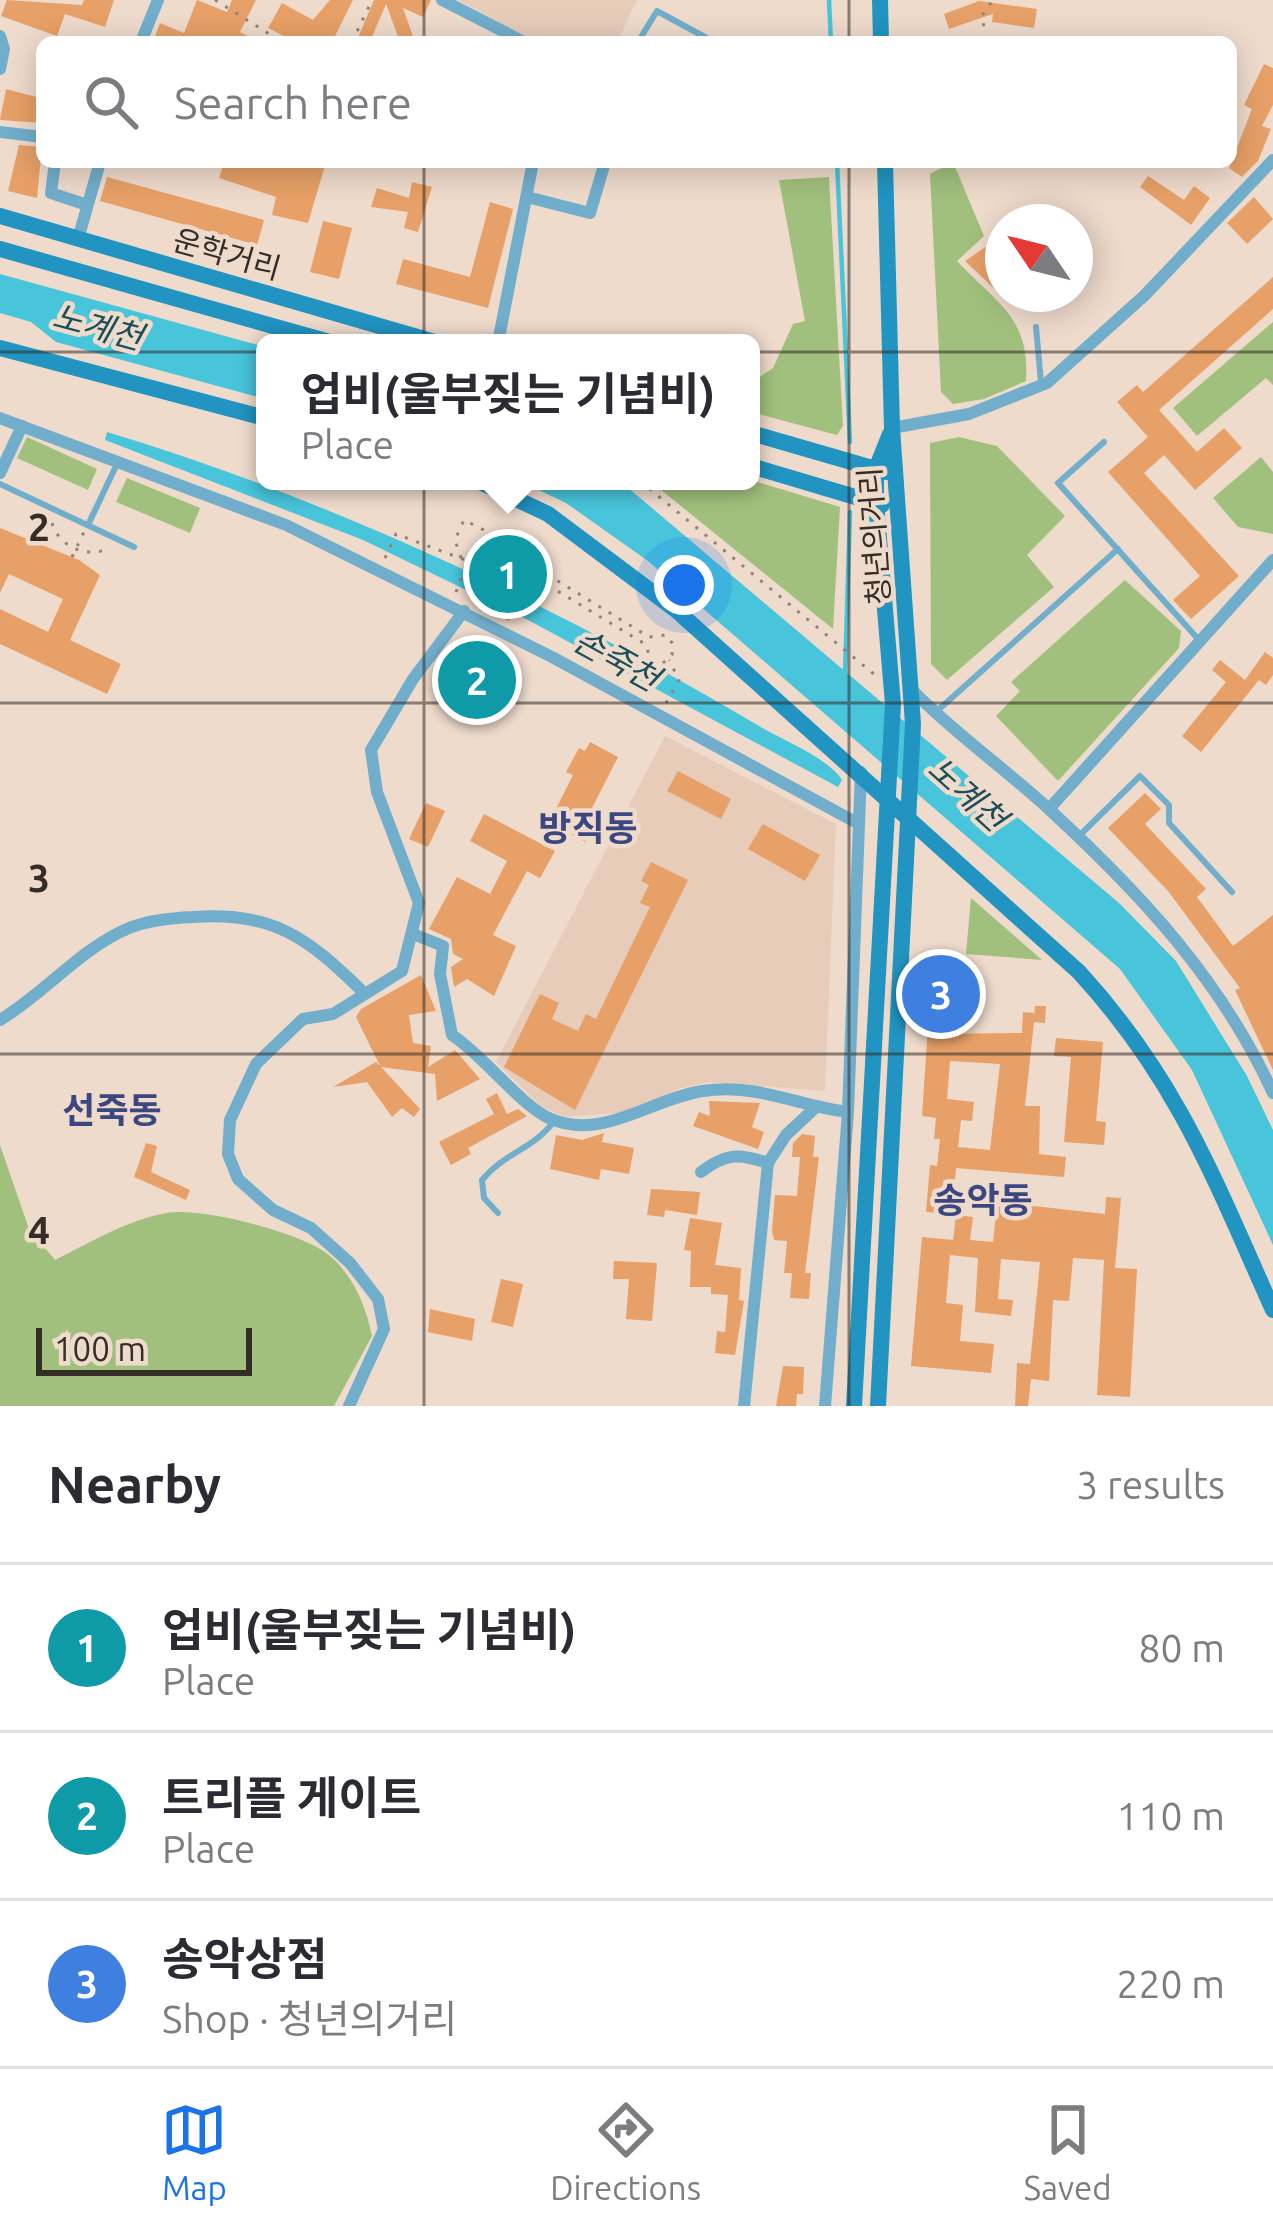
<!DOCTYPE html>
<meta charset="utf-8">
<style>
body{margin:0;font-family:Ubuntu,"Noto Sans KR",sans-serif;background:#f2f2f3;color:#2b2b33}
.compass{position:absolute;left:985px;top:204px;width:108px;height:108px;border-radius:50%;background:#fff;box-shadow:0 6px 30px #0003;rotate:305deg}
.scale{position:absolute;left:36px;bottom:30px;width:216px;box-sizing:border-box;padding-left:12px;border:6px solid #352e28;border-top:0;font-size:33px;line-height:42px;white-space:nowrap;color:#352e28;-webkit-text-stroke:9px #efdbcc;paint-order:stroke}
.you{position:absolute;left:684px;top:585px;width:42px;height:42px;margin:-30px;border:9px solid #fff;border-radius:50%;background:#1a73e8;box-shadow:0 0 0 18px #1a73e833}
.badge{display:grid;place-items:center;width:78px;height:78px;border-radius:50%;background:#1a73e8;color:#fff;font-size:39px;font-weight:700}
.pin{position:absolute;translate:-50% -50%;border:6px solid #fff;box-shadow:0 3px 12px #0006}
.popup{position:absolute;left:256px;top:334px;width:504px;height:156px;box-sizing:border-box;display:grid;place-content:center;border-radius:18px;background:#fff;filter:drop-shadow(0 3px 9px #0005);font-size:39px;white-space:nowrap;color:#7c7c81}
.popup b{font-size:45px;color:#2b2b33}
.popup::after{content:'';position:absolute;left:50%;top:100%;margin-left:-24px;border:24px solid transparent;border-top-color:#fff}
.list{margin:0;padding:0;list-style:none}
h2{display:flex;justify-content:space-between;align-items:center;height:156px;margin:0;padding:0 48px;font-size:51px}
h2 small{font-size:39px;font-weight:400;color:#7c7c81}
.list li{display:grid;grid-template-columns:78px 1fr auto;gap:36px;align-items:center;box-sizing:border-box;height:168px;padding:0 48px;border-top:3px solid #e1e1e2}
.list b{display:block;font-size:45px;white-space:nowrap}
.list p{margin:0;font-size:39px;white-space:nowrap;color:#7c7c81}
.list em{font-size:39px;font-style:normal;color:#7c7c81}
.icon{flex:none;width:66px;height:66px;fill:none;stroke:currentColor;stroke-width:2;stroke-linecap:round;stroke-linejoin:round}
.map{position:relative;flex:none;width:1273px;height:1406px;overflow:hidden}
.search{position:absolute;background:#fff;box-shadow:0 6px 30px #0003;left:36px;right:36px;top:36px;height:132px;display:flex;align-items:center;gap:30px;box-sizing:border-box;padding:0 42px;border-radius:18px;color:#7c7c81;font-size:45px}
.sheet{height:660px;background:#fff}
nav{display:flex;justify-content:space-around;align-items:center;box-sizing:border-box;height:168px;border-top:3px solid #e1e1e2;background:#fff;font-size:33px;color:#7c7c81}
nav a{display:grid;justify-items:center;gap:6px}
nav .on{color:#1a73e8}
.map>svg:first-child{display:block}
</style>
<div class="map">
<svg width="1273" height="1406" viewBox="0 0 1273 1406">
<rect width="100%" height="100%" fill="#efdbcc"/>
<g fill="#e6ccb9">
<polygon points="458,0 637,0 617,42 537,42"/>
<polygon points="665,736 836,824 825,1091 710,1082 681,1088 628,1112 563,1117 541,1106 496,1062"/>
</g>
<g fill="#a1c07d">
<path d="M953,162L984,236L957,261C998,305 1030,317 1026,381L984,399L953,404L941,392L930,174Z"/>
<polygon points="829,177 843,426 837,435 751,412 751,383 773,368 793,324 805,321 779,180"/>
<polygon points="1273,322 1273,385 1266,378 1197,436 1173,408"/>
<polygon points="27,437 97,469 88,490 17,458"/>
<polygon points="959,437 997,446 1065,516 1027,555 1054,587 947,680 931,664 930,443"/>
<polygon points="1261,457 1273,472 1273,534 1238,527 1213,498"/>
<polygon points="127,478 200,508 190,533 116,502"/>
<polygon points="751,480 840,507 833,629 650,481"/>
<polygon points="1125,580 1181,631 1179,648 1058,781 996,716 1020,691 1011,682"/>
<polygon points="971,898 1042,960 966,954"/>
<path d="M0,1145L29,1229L55,1260C92,1242 126,1220 167,1213C202,1207 302,1233 329,1255C354,1276 366,1307 372,1336L334,1406H0Z"/>
</g>
<g fill="#48c4db">
<polygon points="0,274 265,347 265,399 56,342 31,322 0,313"/>
<path d="M107,432C330,499 559,607 759,726C783,740 828,758 842,780L838,787L528,620L363,540L105,440Z"/>
<polygon points="520,481 620,481 1119,903 1176,961 1247,1076 1273,1130 1273,1245 1192,1070 1120,969 648,561 566,503"/>
</g>
<g fill="none" stroke-linecap="round" stroke-linejoin="round">
<g stroke="#48c4db" stroke-width="4.5">
<polyline points="829,0 831,42"/>
<polyline points="837,162 850,442"/>
<polyline points="845,674 850,512"/>
</g>
</g>
<g fill="#e7a067" fill-rule="evenodd">
<polygon points="7,0 82,5 84,0 114,0 105,27 65,14 57,36 1,16"/>
<polygon points="197,0 227,12 232,0 256,0 240,32 259,42 168,42 155,36 160,23 184,33"/>
<polygon points="330,0 353,0 332,42 295,42 268,28 282,3 313,20"/>
<polygon points="374,0 431,0 423,17 403,8 414,39 400,42 386,4 370,42 356,42"/>
<polygon points="979,1 1037,9 1034,28 992,22 993,14 949,29 944,14"/>
<polygon points="1264,64 1273,68 1273,105 1262,126 1271,129 1258,161 1242,177 1229,168 1252,109 1244,105"/>
<polygon points="6,89 40,98 42,123 0,120"/>
<polygon points="19,145 42,147 37,198 8,191"/>
<polygon points="224,162 265,168 265,162 326,162 308,223 272,215 276,197 219,178"/>
<polygon points="1148,176 1184,200 1194,186 1210,198 1191,225 1140,187"/>
<polygon points="107,177 264,220 257,245 100,201"/>
<polygon points="412,182 432,187 418,232 404,228 408,212 371,207 377,188 409,198"/>
<polygon points="1254,197 1273,219 1247,244 1227,223"/>
<polygon points="490,202 513,209 488,308 396,284 403,259 470,277"/>
<polygon points="323,221 352,228 339,279 310,272"/>
<polygon points="1003,235 1003,297 965,261"/>
<polygon points="1273,277 1273,309 1159,410 1197,452 1224,428 1242,448 1195,490 1164,455 1144,473 1239,576 1191,619 1173,600 1200,576 1108,472 1148,437 1117,402 1137,385 1143,392"/>
<polygon points="0,528 79,560 100,575 70,640 121,664 107,694 0,644 0,609 48,632 63,599 9,574 0,593"/>
<polygon points="1265,652 1273,658 1273,675 1266,685 1259,680 1201,752 1182,736 1226,682 1212,670 1220,660 1245,680"/>
<polygon points="590,742 618,757 592,808 600,812 585,842 572,835 580,819 557,807 573,775 566,772 579,748 585,751"/>
<polygon points="678,771 731,799 721,819 667,791"/>
<polygon points="1145,793 1161,809 1145,824 1206,889 1197,897 1233,946 1273,915 1273,1070 1235,990 1240,988 1168,891 1108,828"/>
<polygon points="426,803 445,811 428,847 409,839"/>
<polygon points="484,814 555,851 540,878 527,871 493,935 516,946 494,996 467,979 454,987 451,967 463,959 453,954 451,939 429,929 457,877 490,894 507,861 470,841"/>
<polygon points="763,824 820,855 805,881 748,849"/>
<polygon points="651,862 688,880 575,1110 504,1067 540,994 559,1003 552,1019 578,1031 586,1014 596,1019 650,907 640,903 649,885 641,881"/>
<polygon points="421,975 436,1011 409,1015 413,1043 431,1046 428,1067 455,1050 480,1079 437,1101 435,1074 381,1067 420,1109 414,1117 402,1108 392,1117 367,1082 333,1087 376,1062 380,1066 356,1017 361,1009"/>
<path d="M968,983L967,1000H943L941,1034L1022,1033L1023,1012L1035,1013L1034,1017L1035,1006H1046L1045,1023L1034,1022L1025,1106H1040L1039,1154L1066,1157L1064,1177L956,1168L952,1214L926,1212L930,1165L937,1166L940,1139H934L936,1118L922,1116L930,995L939,985ZM950,1061L1000,1064L990,1150L958,1147L961,1120L972,1121L974,1102L947,1099Z"/>
<polygon points="1056,1038 1103,1042 1096,1121 1106,1122 1104,1145 1064,1142 1071,1057 1054,1056"/>
<polygon points="497,1093 507,1114 518,1109 527,1116 468,1148 471,1154 451,1165 439,1142 494,1114 486,1099"/>
<polygon points="709,1101 760,1103 752,1127 764,1132 758,1149 693,1126 699,1112 710,1116"/>
<polygon points="604,1133 602,1142 634,1148 629,1174 601,1169 599,1180 550,1169 556,1135 582,1140"/>
<polygon points="802,1134 815,1136 813,1157 819,1157 805,1273 811,1273 809,1299 790,1298 792,1273 784,1273 787,1241 774,1240 772,1231 775,1195 797,1196 800,1157 792,1157 793,1143"/>
<polygon points="146,1143 157,1146 151,1172 190,1190 186,1200 134,1177"/>
<polygon points="651,1189 700,1192 697,1215 665,1210 664,1217 647,1215"/>
<polygon points="1106,1197 1121,1198 1115,1268 1137,1269 1130,1397 1097,1395 1104,1260 1073,1258 1069,1301 1053,1300 1049,1381 1031,1379 1028,1406 1015,1406 1017,1363 1030,1364 1040,1262 1001,1259 998,1299 1013,1300 1011,1316 975,1312 978,1258 950,1255 946,1303 963,1305 960,1341 994,1344 991,1373 911,1366 922,1237 953,1240 956,1215 973,1217 970,1240 993,1242 997,1202 1105,1214"/>
<polygon points="690,1218 722,1223 715,1265 741,1268 739,1300 744,1301 735,1355 715,1353 717,1331 725,1332 728,1295 711,1294 711,1287 690,1287 691,1251 684,1250"/>
<polygon points="614,1261 657,1263 652,1321 626,1319 629,1279 613,1279"/>
<polygon points="501,1279 523,1284 513,1327 491,1322"/>
<polygon points="430,1309 475,1319 472,1341 428,1332"/>
<polygon points="783,1366 804,1367 803,1394 797,1394 796,1406 776,1406"/>
</g>
<g fill="none" stroke-linecap="round" stroke-linejoin="round">
<g stroke="#908378" stroke-width="3" stroke-dasharray="3 9" stroke-linecap="butt">
<polyline points="215,0 282,42"/>
<polyline points="984,26 981,17 993,0"/>
<polyline points="352,42 372,0"/>
<polyline points="640,481 875,675"/>
<path d="M52,523C59,547 87,559 110,548"/>
<polyline points="72,557 84,532"/>
<polyline points="385,558 396,534 476,564 490,566 503,559 519,566 525,580 508,620"/>
<polyline points="461,558 455,540 464,520 510,543 503,558"/>
<polyline points="519,566 533,560 540,570 649,637 666,635 673,644 672,655 663,663 652,662 645,644 536,578 525,580"/>
<polyline points="456,592 467,562"/>
<polyline points="666,703 679,680 669,660"/>
</g>
<g stroke="#71aecc" stroke-width="6">
<polyline points="638,42 657,11 714,42"/>
<polyline points="1036,327 1041,382"/>
<polyline points="1104,442 1058,483 1199,640"/>
<polyline points="0,484 134,547"/>
<polyline points="88,525 117,464"/>
<polyline points="937,711 1118,549"/>
<polyline points="1080,835 1140,776 1169,805 1169,823 1232,892"/>
<path d="M498,1213L484,1198L482,1180C504,1153 535,1148 554,1121"/>
</g>
<g stroke="#71aecc" stroke-width="12">
<polyline points="442,0 524,42"/>
<polyline points="0,36 4,49 0,69"/>
<polyline points="141,42 158,0"/>
<polyline points="0,132 42,137"/>
<polyline points="55,162 51,193 87,205"/>
<polyline points="527,197 590,213 605,162"/>
<polyline points="78,239 100,162"/>
<polyline points="498,343 533,162"/>
<polyline points="0,418 286,525 552,657 859,824"/>
<polyline points="892,428 969,414 1047,383 1145,295 1273,160"/>
<polyline points="0,473 22,426"/>
<path d="M912,690C955,734 1006,769 1051,811C1142,895 1221,980 1273,1093"/>
<polyline points="1049,809 1273,560"/>
<path d="M413,934L443,946L440,974L452,1035C484,1056 522,1107 551,1119C603,1141 653,1098 703,1091C757,1083 798,1106 848,1112L825,1406"/>
<path d="M0,1020C44,994 81,948 129,928C149,920 171,918 193,917C273,911 308,938 363,992"/>
<polyline points="848,1112 861,772"/>
<path d="M701,1172C726,1153 739,1153 768,1163"/>
<polyline points="349,1406 384,1329 378,1299 350,1263 311,1228 273,1210 238,1179 228,1154 230,1120 256,1064 303,1019 333,1014 402,971 419,903 377,792 371,750 413,679 464,611"/>
<polyline points="744,1406 768,1163 786,1135 817,1106"/>
</g>
<g stroke="#2194c1" stroke-width="16">
<polyline points="880,0 881,42"/>
<polyline points="0,216 438,343"/>
<polyline points="0,249 333,343"/>
<polyline points="0,348 265,418"/>
<polyline points="751,433 886,472"/>
<polyline points="751,466 882,505"/>
<path d="M478,481L548,514L676,610L1079,972C1178,1080 1215,1181 1273,1310"/>
<polyline points="854,1406 893,704 876,503 876,469 890,434"/>
<polyline points="878,1406 913,724 892,428 885,162"/>
</g>
</g>
<path fill="none" stroke="#352e28" stroke-width="3" stroke-opacity="0.55" d="M424,0V42M849,0V42M424,162V1406M849,162V1406M0,352H1273M0,703H1273M0,1054H1273"/>
<g text-anchor="middle" dominant-baseline="central" stroke-width="9" stroke-linejoin="round" paint-order="stroke">
<g font-size="30" fill="#352e28" stroke="#efdbcc">
<text transform="translate(227 254) rotate(16)">운학거리</text>
<text transform="translate(874 536) rotate(-94)">청년의거리</text>
</g>
<g font-size="33" font-style="italic" fill="#1a4f59" stroke="#efdbcc">
<text transform="translate(98 326) rotate(15)">노계천</text>
<text transform="translate(617 659) rotate(29)">손죽천</text>
<text transform="translate(968 793) rotate(42)">노계천</text>
</g>
<g font-size="36" font-weight="bold" fill="#3c4782" stroke="#efdbcc">
<text x="588" y="827">방직동</text>
<text x="112" y="1109">선죽동</text>
<text x="983" y="1199">송악동</text>
</g>
</g>
<g font-size="39" text-anchor="middle" font-weight="bold" fill="#352e28" stroke="#efdbcc" stroke-width="9" stroke-linejoin="round" paint-order="stroke">
<text x="39" y="541">2</text>
<text x="39" y="892">3</text>
<text x="39" y="1244">4</text>
</g>
</svg>
<svg class="compass" viewBox="-18 -18 36 36"><path d="M0-13l5 13h-10z" fill="#e53935"/><path d="M0 13l5-13h-10z" fill="#7c7c81"/></svg>
<div class="scale">100 m</div>
<div class="you"></div>
<div class="pin badge" style="left:508px;top:574px;background:#0f9aa8">1</div>
<div class="popup"><b>업비(울부짖는 기념비)</b>Place</div>
<div class="pin badge" style="left:477px;top:680px;background:#0f9aa8">2</div>
<div class="pin badge" style="left:941px;top:994px;background:#3f7fe0">3</div>
<div class="search"><svg class="icon" aria-label="search" viewBox="0 0 24 24"><circle cx="10" cy="10" r="6"/><path d="M15 15l6 6"/></svg>Search here</div>
</div>
<section class="sheet">
<h2>Nearby<small>3 results</small></h2>
<ul class="list">
<li><span class="badge" style="background:#0f9aa8">1</span><div><b>업비(울부짖는 기념비)</b><p>Place</p></div><em>80 m</em></li>
<li><span class="badge" style="background:#0f9aa8">2</span><div><b>트리플 게이트</b><p>Place</p></div><em>110 m</em></li>
<li><span class="badge" style="background:#3f7fe0">3</span><div><b>송악상점</b><p>Shop · 청년의거리</p></div><em>220 m</em></li>
</ul>
</section>
<nav>
<a class="on"><svg class="icon" aria-label="map" viewBox="0 0 24 24"><path d="M3 6l6-2 6 2 6-2v14l-6 2-6-2-6 2zM9 4v14M15 6v14"/></svg>Map</a>
<a><svg class="icon" aria-label="directions" viewBox="0 0 24 24"><path d="M12 3l9 9-9 9-9-9zM9 14v-3h6M13 9l2 2-2 2"/></svg>Directions</a>
<a><svg class="icon" aria-label="saved" viewBox="0 0 24 24"><path d="M7 4h10v16l-5-4-5 4z"/></svg>Saved</a>
</nav>
